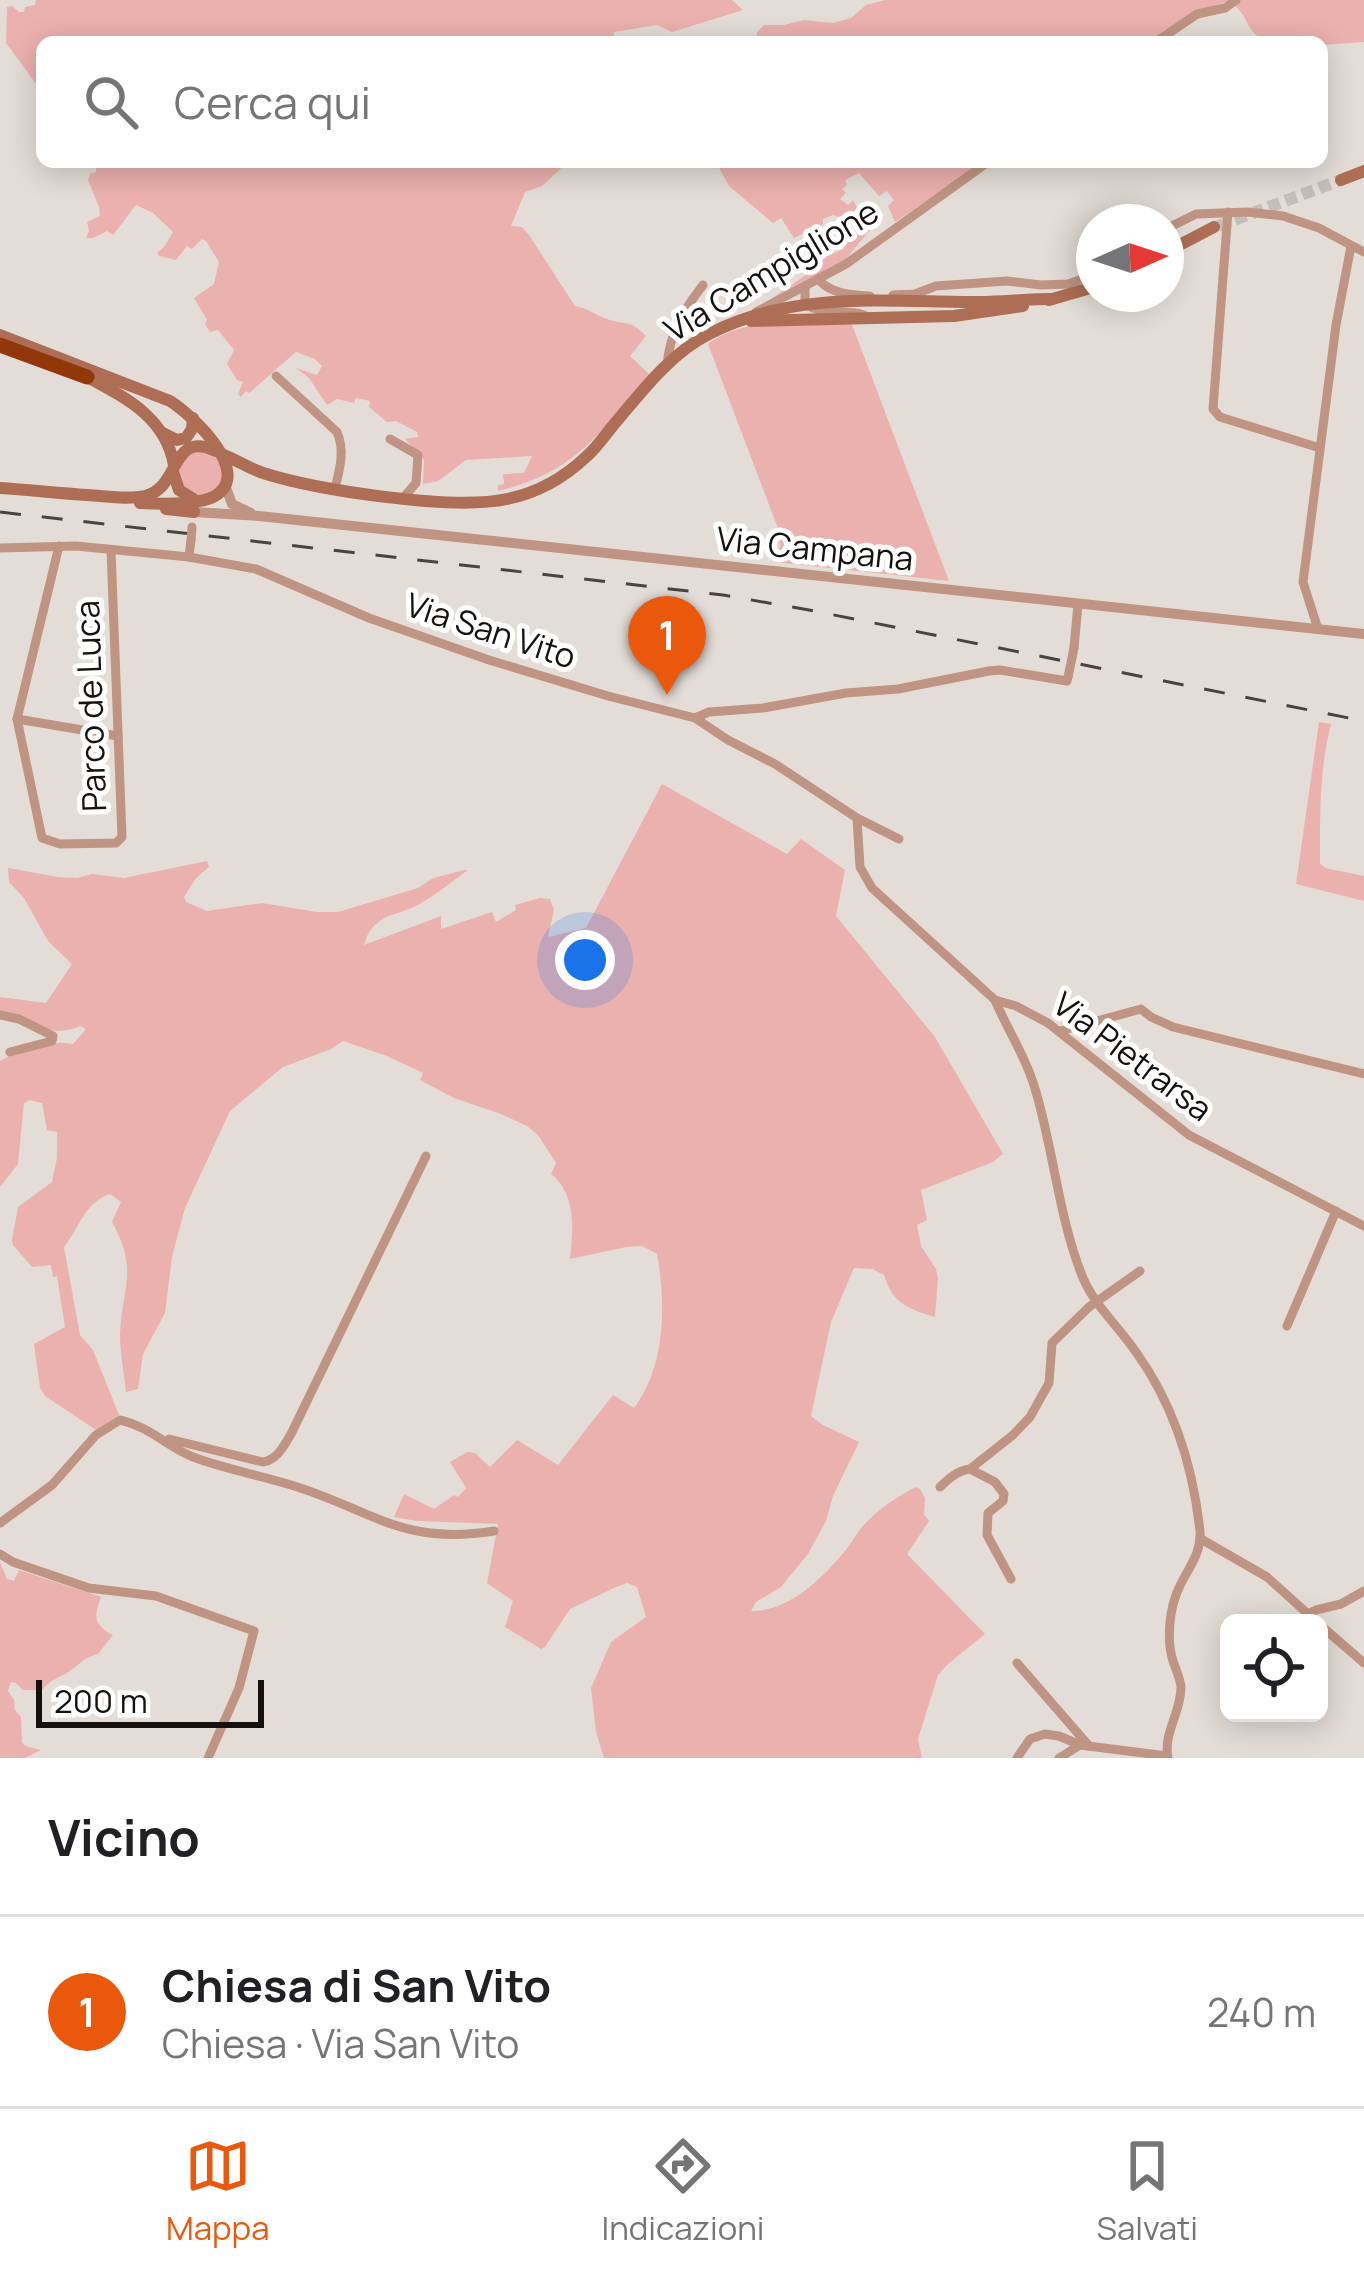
<!DOCTYPE html>
<html lang="it">
<meta charset="utf-8">
<style>
body{margin:0;font-family:Manrope,sans-serif;background:#f6f6f6;color:#202124}
.controls{position:absolute;right:36px;bottom:36px;display:grid;overflow:hidden;border-radius:18px;box-shadow:0 6px 30px #0003}
.controls button{width:108px;height:108px;display:grid;place-items:center;padding:0;border:0;border-bottom:3px solid #e0e0e0;background:#fff;color:#202124;font:60px sans-serif}
.compass{position:absolute;left:1076px;top:204px;width:108px;height:108px;border-radius:50%;background:#fff;box-shadow:0 6px 30px #0003;rotate:87deg}
.scale{position:absolute;left:36px;bottom:30px;width:228px;box-sizing:border-box;padding-left:12px;border:6px solid #14110f;border-top:0;font-size:33px;line-height:42px;white-space:nowrap;color:#14110f;-webkit-text-stroke:9px #fff;paint-order:stroke}
.you{position:absolute;left:585px;top:960px;width:42px;height:42px;margin:-30px;border:9px solid #fff;border-radius:50%;background:#1a73e8;box-shadow:0 0 0 18px #1a73e833}
.badge{display:grid;place-items:center;width:78px;height:78px;border-radius:50%;background:#ea580c;color:#fff;font-size:39px;font-weight:700}
.pin{position:absolute;translate:-50% -99px;filter:drop-shadow(0 3px 6px #0008)}
.pin::after{content:'';position:absolute;top:63px;width:42px;height:36px;background:inherit;clip-path:polygon(0 0,100% 0,50% 100%)}
.list{margin:0;padding:0;list-style:none}
h2{display:flex;justify-content:space-between;align-items:center;height:156px;margin:0;padding:0 48px;font-size:51px}
h2 small{font-size:39px;font-weight:400;color:#757577}
.list li{display:grid;grid-template-columns:78px 1fr auto;gap:36px;align-items:center;box-sizing:border-box;height:192px;padding:0 48px;border-top:3px solid #e0e0e0}
.list b{display:block;font-size:45px;white-space:nowrap}
.list p{margin:0;font-size:39px;white-space:nowrap;color:#757577}
.list em{font-size:39px;font-style:normal;color:#757577}
.icon{flex:none;width:66px;height:66px;fill:none;stroke:currentColor;stroke-width:2;stroke-linecap:round;stroke-linejoin:round}
.map{position:relative;flex:none;width:1364px;height:1758px;overflow:hidden}
.search{position:absolute;background:#fff;box-shadow:0 6px 30px #0003;left:36px;right:36px;top:36px;height:132px;display:flex;align-items:center;gap:30px;box-sizing:border-box;padding:0 42px;border-radius:18px;color:#757577;font-size:45px}
.sheet{height:348px;background:#fff}
nav{display:flex;justify-content:space-around;align-items:center;box-sizing:border-box;height:168px;border-top:3px solid #e0e0e0;background:#fff;font-size:33px;color:#757577}
nav a{display:grid;justify-items:center;gap:6px}
nav .on{color:#ea580c}
.map>svg:first-child{display:block}
</style>
<div class="map">
<svg width="1364" height="1758" viewBox="0 0 1364 1758">
<rect width="100%" height="100%" fill="#e4ddd7"/>
<g fill="#ebb1ae">
<polygon points="36,0 732,0 743,10 672,32 657,25 614,32 613,42 42,42 42,92 6,43 7,7 12,6 19,12 24,12 25,7 35,5"/>
<path d="M885,0H1364V42L1322,45V42L1263,39C1244,31 1250,13 1228,1L1193,14L1150,42H757V32L764,25H784L804,20L833,23L851,18L866,5Z"/>
<path d="M96,162H568L542,186L525,192L511,226L522,227L529,235L575,306C588,308 595,315 607,319C627,326 630,319 646,336L630,356L650,375C600,432 577,472 498,491V485L504,484L503,474L524,473L532,456L466,460L438,481L423,484L424,460L405,439L418,437L417,432L396,421L387,422L369,407L370,401L356,398L354,403L337,399L327,405L309,378L296,368L317,375L322,366L315,359L296,352L249,393L246,391L241,397L238,394L243,382L237,380L227,364L234,350L218,330L210,332L205,324L207,320L194,298L214,284L219,262L206,241L202,239L192,249L187,246L176,260L159,256L157,253L164,247L173,232L153,213L136,205L113,235L107,231L93,238H86L89,231L87,222L100,216L99,207L88,180L90,174L96,172Z"/>
<polygon points="716,162 952,162 958,166 965,162 983,162 895,222 888,206 894,200 887,191 879,196 859,173 845,180 847,185 842,189 846,193 840,199 848,205 853,200 870,230 845,260 771,299 813,270 826,256 844,249 841,243 849,236 839,217 833,215 823,219 823,224 794,238 781,218 773,223 729,186"/>
<path d="M851,322L949,581L775,562L780,546L779,531L708,344C745,315 806,324 851,322Z"/>
<circle cx="200" cy="473" r="22"/>
<path d="M1319,722L1331,724C1319,771 1320,817 1320,864L1326,868L1364,876V901L1296,884Z"/>
<path d="M662,784L787,854L801,839L845,870L836,916L935,1037L1003,1154L993,1162L921,1190L927,1220L917,1225L921,1246L936,1269L938,1279L935,1317C908,1309 892,1303 884,1275L872,1269L854,1268L831,1322L811,1416L823,1425L859,1442L833,1496L826,1521L808,1554L781,1587L756,1602L751,1611C788,1612 823,1578 845,1551C851,1544 856,1534 862,1527C877,1510 896,1497 916,1487L920,1489L925,1498L924,1514L929,1521L907,1554L985,1634L948,1664L938,1675L918,1739L922,1758H604L596,1732L591,1688L611,1642L646,1617L637,1587L627,1583L616,1587L570,1609L545,1647L541,1649L505,1627L513,1601L487,1583L498,1524L417,1521L394,1517L404,1494L434,1509L454,1495L458,1497L466,1488L450,1462L467,1452L475,1453L490,1467L517,1440L558,1465L613,1395L634,1408C666,1366 666,1303 657,1254L642,1246L626,1247L570,1259C573,1229 577,1195 551,1174L556,1163L538,1135L527,1126L501,1114L454,1098L420,1080L423,1073L387,1056L343,1041L331,1049L283,1067L230,1111L185,1208L172,1257L165,1313L143,1354L138,1389L126,1392C124,1373 120,1353 120,1334C122,1287 139,1270 112,1222L121,1202L110,1194C84,1203 80,1227 64,1247L80,1335L93,1350L119,1415L96,1430L45,1396L40,1388L34,1344L65,1327L57,1276L53,1277L51,1265L32,1267L13,1245L12,1240L18,1207L52,1182L57,1158V1132L47,1130L42,1103L30,1100L24,1103L18,1164L0,1187V1061C22,1050 49,1039 73,1044L86,1029L80,1026C53,1039 27,1023 0,1013V997L46,1003L72,964L48,941L24,898L9,882L8,868L58,877L77,878L92,874L124,878L207,861L209,867L196,878L184,897L186,902L207,911L262,903L317,912H338L418,888L433,878L464,870H468C451,882 436,895 418,905C406,912 391,913 380,921C370,928 367,935 364,945L441,916V929L492,912L496,922L516,910L515,905L540,898L550,899L554,910L548,937L586,928Z"/>
<path d="M0,1562L7,1579L14,1581L19,1570L101,1597C94,1616 93,1625 113,1635L98,1654C83,1657 78,1667 65,1674C55,1679 50,1681 42,1690H23L16,1683L11,1682L8,1691L14,1700L15,1710L21,1717L22,1742L25,1746L41,1750L25,1758H0Z"/>
</g>
<g fill="none" stroke-linecap="round" stroke-linejoin="round">
<polyline stroke="#c5beb9" stroke-width="12" stroke-dasharray="12 6" stroke-linecap="butt" points="1218,226 1341,180"/>
<g stroke="#c09482" stroke-width="9">
<polyline points="1156,42 1197,14 1225,8 1236,0"/>
<polyline points="1228,212 1213,409 1220,417 1320,448"/>
<polyline points="1166,229 1196,214 1247,212 1283,216 1319,228 1364,252"/>
<path d="M819,280C831,294 852,295 870,296"/>
<path d="M805,287V303C823,318 844,307 864,315"/>
<polyline points="893,295 915,294 936,286 1007,281 1041,285 1068,284 1094,275"/>
<polyline points="756,312 846,264 988,162"/>
<path d="M667,365C670,332 683,311 703,285"/>
<path d="M276,376L337,432C345,450 340,469 335,488"/>
<polyline points="390,439 418,455 416,483 404,497"/>
<polyline points="59,546 17,719 42,838 60,844 116,843 122,837 111,550"/>
<polyline points="0,548 76,546 189,557 191,540"/>
<polyline points="189,557 256,569 369,618 489,660 608,696 695,718 709,712 763,708 846,693 898,689 989,671 1000,670 1067,681 1068,677"/>
<polyline points="1318,629 1303,582 1336,325 1351,246"/>
<polyline points="1074,648 1078,604"/>
<polyline points="695,718 728,740 775,764 857,818 860,867 872,888 995,1000 1016,1006 1048,1023 1189,1135 1364,1226"/>
<polyline points="17,719 118,736"/>
<polyline points="857,818 899,839"/>
<path d="M995,1000C1008,1031 1027,1059 1036,1092C1054,1153 1059,1219 1083,1278C1095,1306 1119,1327 1136,1352C1174,1405 1193,1466 1200,1531C1202,1558 1182,1574 1175,1598C1169,1616 1167,1643 1173,1661C1176,1670 1180,1678 1181,1687C1181,1713 1163,1733 1168,1758"/>
<polyline points="0,1015 19,1019 53,1036 52,1041 10,1052"/>
<polyline points="1060,1031 1141,1009 1151,1017 1173,1027 1364,1074"/>
<polyline points="1287,1326 1336,1211"/>
<path d="M169,1439L263,1462C277,1460 284,1446 291,1434L426,1156"/>
<polyline points="970,1469 995,1482 1004,1494 1003,1501 988,1513 987,1535 1011,1579"/>
<path d="M940,1487C948,1479 958,1470 970,1469L1013,1435L1030,1417L1049,1383L1052,1343L1089,1307L1140,1271"/>
<path d="M0,1523L52,1485L96,1435L120,1420C151,1427 167,1447 193,1457C225,1469 259,1475 291,1485C371,1509 401,1546 494,1531"/>
<polyline points="1201,1539 1267,1577 1318,1623"/>
<polyline points="0,1554 13,1562 89,1588 156,1596 254,1631 239,1688 208,1758"/>
<polyline points="1308,1614 1316,1610 1341,1604 1364,1591"/>
<polyline points="1319,1624 1364,1663"/>
<polyline points="1017,1663 1089,1746"/>
<polyline points="1017,1758 1030,1739 1045,1734 1059,1736 1080,1745 1167,1756"/>
<polyline points="1059,1758 1080,1745"/>
</g>
<g stroke="#c09482" stroke-width="10">
<polyline points="225,485 232,504 251,513"/>
<polyline points="194,512 259,516 1364,634"/>
</g>
<g stroke="#ae6e55" stroke-width="12">
<polyline points="1341,180 1364,171"/>
<polyline points="1166,252 1214,227"/>
<polyline points="1049,300 1094,287"/>
<polyline points="751,321 954,316 1023,306"/>
<path d="M0,335L170,401C192,415 254,472 215,496C199,505 159,504 140,503"/>
<path d="M82,374C122,396 165,415 174,465"/>
<polyline points="163,433 177,440 186,438 192,429 193,418"/>
<path d="M221,454C235,459 248,468 263,473C317,490 452,511 507,499C537,493 565,477 587,456C596,448 603,438 611,428C639,395 669,354 709,334C794,290 887,302 979,302C1003,302 1027,299 1052,299"/>
<polyline points="173,472 179,490 195,500"/>
<path d="M0,488C29,490 58,493 87,495C106,496 127,500 145,496C181,488 170,429 216,451"/>
<polyline points="166,509 194,512"/>
</g>
<polyline stroke="#92370a" stroke-width="15" points="0,345 87,377"/>
<polyline stroke="#484441" stroke-width="3" stroke-dasharray="21 21" stroke-linecap="butt" points="0,512 723,595 809,610 1364,721"/>
<g stroke="#c09482" stroke-width="9">
<polyline points="191,540 192,527"/>
<polyline points="1068,677 1074,648"/>
</g>
</g>
<g text-anchor="middle" dominant-baseline="central" stroke-width="10" stroke-linejoin="round" paint-order="stroke">
<g font-size="33" fill="#14110f" stroke="#fff">
<text transform="translate(771 270) rotate(-31)">Via Campiglione</text>
<text transform="translate(815 548) rotate(6)">Via Campana</text>
<text transform="translate(491 630) rotate(18)">Via San Vito</text>
<text transform="translate(90 706) rotate(-92)">Parco de Luca</text>
<text transform="translate(1133 1056) rotate(37)">Via Pietrarsa</text>
</g>
</g>
</svg>
<div class="controls">
<button><svg class="icon" aria-label="locate" viewBox="0 0 24 24"><circle cx="12" cy="12" r="6"/><path d="M12 2v4M12 18v4M2 12h4M18 12h4"/></svg></button>
</div>
<svg class="compass" viewBox="-18 -18 36 36"><path d="M0-13l5 13h-10z" fill="#e53935"/><path d="M0 13l5-13h-10z" fill="#757577"/></svg>
<div class="scale">200 m</div>
<div class="you"></div>
<div class="pin badge" style="left:667px;top:695px">1</div>
<div class="search"><svg class="icon" aria-label="search" viewBox="0 0 24 24"><circle cx="10" cy="10" r="6"/><path d="M15 15l6 6"/></svg>Cerca qui</div>
</div>
<section class="sheet">
<h2>Vicino<small></small></h2>
<ul class="list">
<li><span class="badge">1</span><div><b>Chiesa di San Vito</b><p>Chiesa · Via San Vito</p></div><em>240 m</em></li>
</ul>
</section>
<nav>
<a class="on"><svg class="icon" aria-label="map" viewBox="0 0 24 24"><path d="M3 6l6-2 6 2 6-2v14l-6 2-6-2-6 2zM9 4v14M15 6v14"/></svg>Mappa</a>
<a><svg class="icon" aria-label="directions" viewBox="0 0 24 24"><path d="M12 3l9 9-9 9-9-9zM9 14v-3h6M13 9l2 2-2 2"/></svg>Indicazioni</a>
<a><svg class="icon" aria-label="saved" viewBox="0 0 24 24"><path d="M7 4h10v16l-5-4-5 4z"/></svg>Salvati</a>
</nav>
